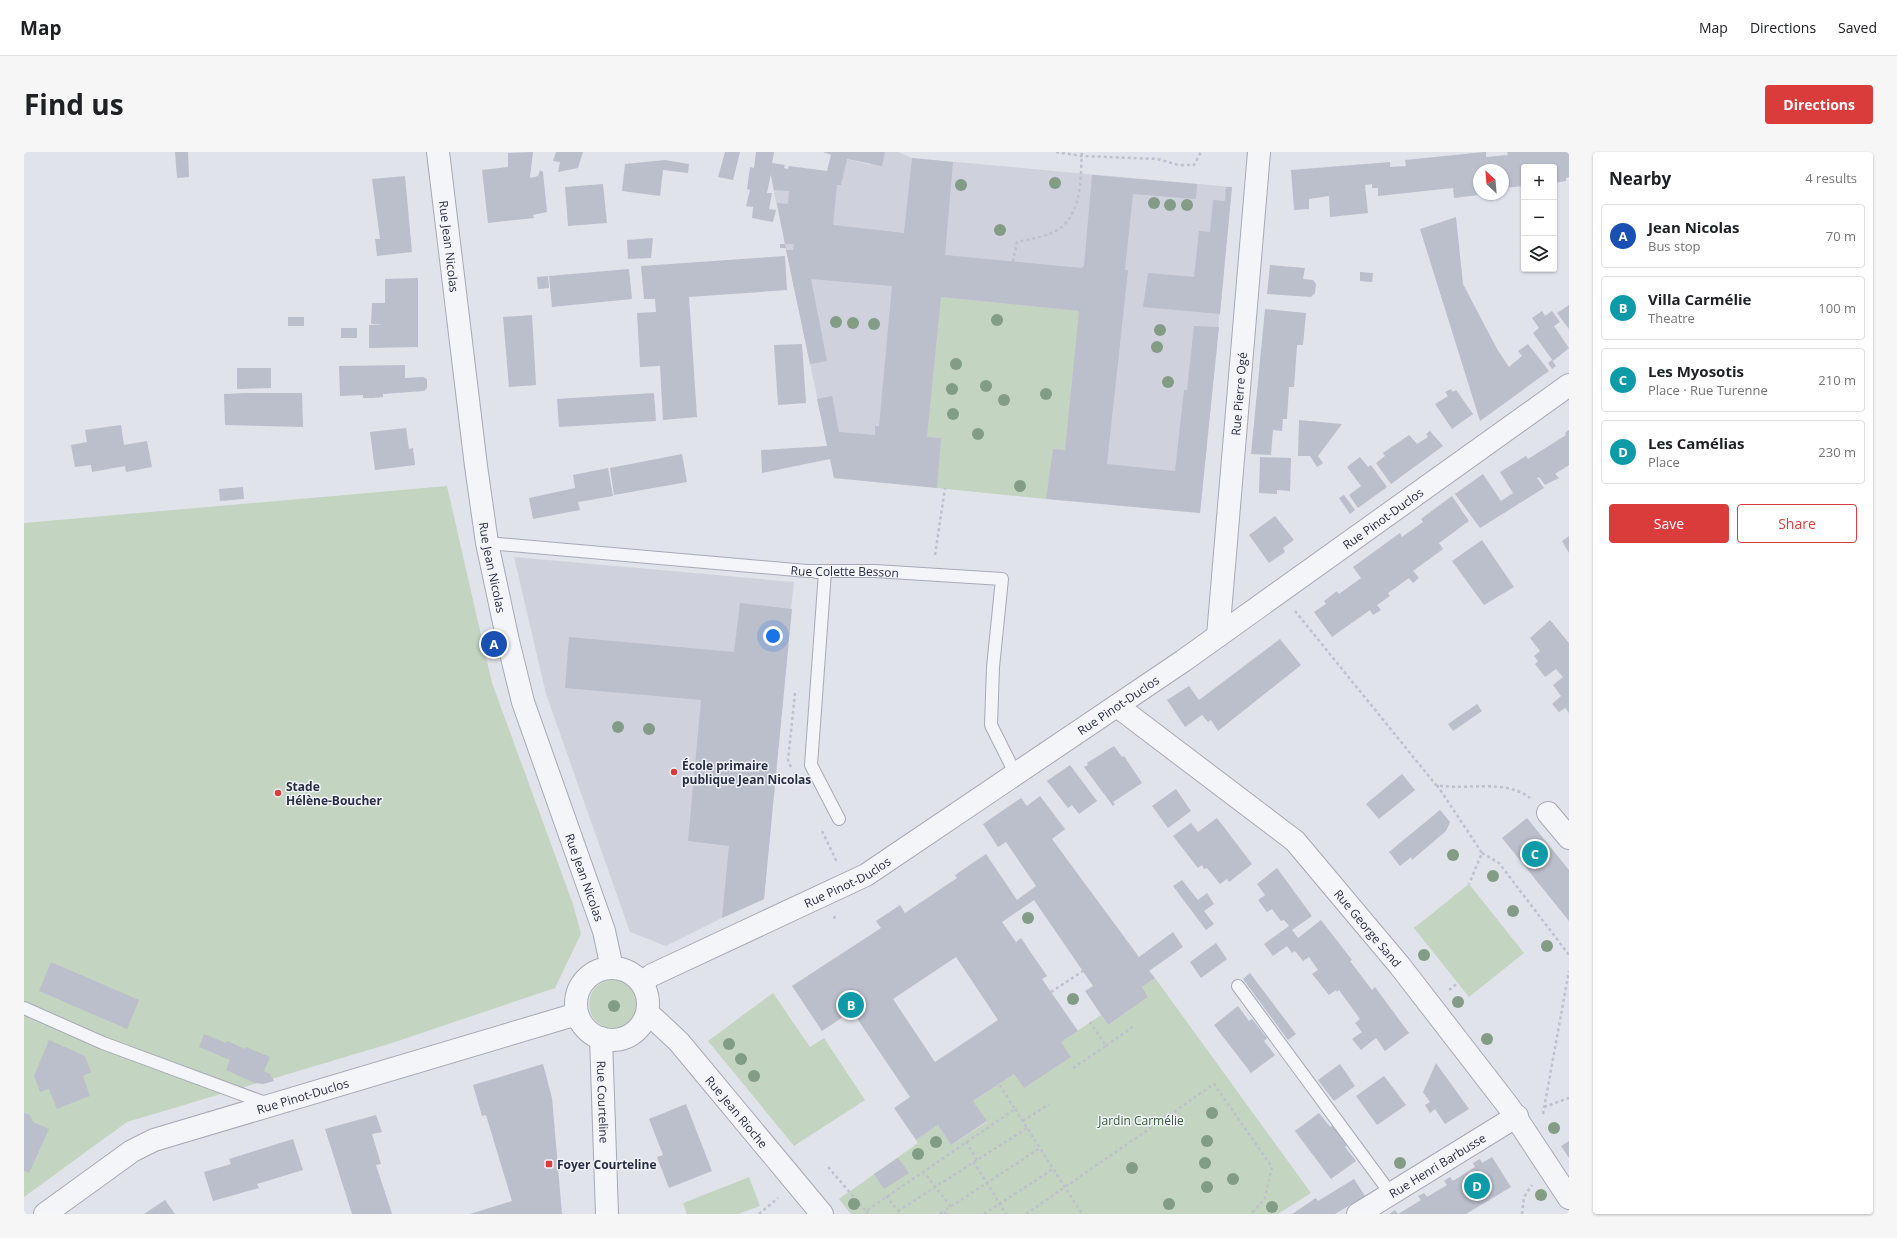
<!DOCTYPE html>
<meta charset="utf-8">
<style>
body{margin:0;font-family:"Open Sans",sans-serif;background:#f6f6f6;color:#202124}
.controls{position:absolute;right:12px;top:12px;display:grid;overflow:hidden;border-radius:4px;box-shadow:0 1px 3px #0004}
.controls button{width:36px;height:36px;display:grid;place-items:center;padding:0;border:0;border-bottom:1px solid #e0e0e0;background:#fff;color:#202124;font:20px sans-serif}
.compass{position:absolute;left:1449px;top:12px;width:36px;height:36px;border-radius:50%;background:#fff;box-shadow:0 1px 3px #0004;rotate:334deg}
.you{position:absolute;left:749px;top:484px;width:14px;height:14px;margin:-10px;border:3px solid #fff;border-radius:50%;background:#1a73e8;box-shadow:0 0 0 6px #1a73e833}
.badge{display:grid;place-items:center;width:26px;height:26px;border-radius:50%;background:#da3c3c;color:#fff;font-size:13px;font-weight:700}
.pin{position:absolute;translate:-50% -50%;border:2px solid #fff;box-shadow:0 1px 4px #0006}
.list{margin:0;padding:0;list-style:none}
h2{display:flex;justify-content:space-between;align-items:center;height:52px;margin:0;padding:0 16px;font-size:17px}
h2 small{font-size:13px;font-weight:400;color:#757577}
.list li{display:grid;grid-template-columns:26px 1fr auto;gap:12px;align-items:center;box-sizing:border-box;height:64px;margin:0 8px 8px;padding:0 8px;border:1px solid #e0e0e0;border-radius:4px}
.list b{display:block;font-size:15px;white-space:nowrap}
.list p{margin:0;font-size:13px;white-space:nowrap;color:#757577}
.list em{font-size:13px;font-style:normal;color:#757577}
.actions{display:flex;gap:8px;padding:12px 16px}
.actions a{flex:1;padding:9px 0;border:1px solid #da3c3c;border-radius:4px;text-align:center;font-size:14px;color:#da3c3c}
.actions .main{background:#da3c3c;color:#fff}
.icon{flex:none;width:22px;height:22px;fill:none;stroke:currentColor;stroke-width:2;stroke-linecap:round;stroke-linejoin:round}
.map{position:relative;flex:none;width:1545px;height:1062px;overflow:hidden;border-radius:4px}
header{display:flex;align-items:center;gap:24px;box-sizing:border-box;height:56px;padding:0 20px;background:#fff;border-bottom:1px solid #e0e0e0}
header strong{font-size:19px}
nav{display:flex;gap:22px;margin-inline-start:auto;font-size:14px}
.intro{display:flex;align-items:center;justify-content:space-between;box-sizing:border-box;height:96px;padding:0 24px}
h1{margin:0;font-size:28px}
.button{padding:10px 18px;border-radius:4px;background:#da3c3c;color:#fff;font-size:14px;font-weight:700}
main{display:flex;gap:24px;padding:0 24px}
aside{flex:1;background:#fff;border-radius:4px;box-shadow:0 1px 3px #0004}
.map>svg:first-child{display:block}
</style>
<header>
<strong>Map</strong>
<nav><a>Map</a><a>Directions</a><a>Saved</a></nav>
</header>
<div class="intro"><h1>Find us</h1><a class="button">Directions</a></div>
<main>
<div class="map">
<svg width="1545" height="1062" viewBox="0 0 1545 1062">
<rect width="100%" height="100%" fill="#e1e3eb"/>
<g fill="#cfd2dd">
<polygon points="848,0 874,0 888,6 1208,35 1176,361 810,326 746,21 800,30 807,3 847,13"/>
<polygon points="490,405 770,430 758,536 740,747 698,766 642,794 606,780 522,542"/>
</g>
<g fill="#c3d5c1">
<polygon points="917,145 1055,159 1041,298 1029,297 1022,347 913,336 917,286 903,285"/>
<polygon points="423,334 468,531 549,752 557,782 531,836 368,891 103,970 0,1045 0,371"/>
<polygon points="1445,732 1500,801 1445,845 1390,776"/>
<polygon points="1131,826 1287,1041 1254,1062 827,1062 815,1047 894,991 892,988 914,973 927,993 963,970 949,949 1077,863 1084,873 1124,845 1118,835"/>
<circle cx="589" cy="852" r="24"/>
<polygon points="749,841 786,895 800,886 841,948 770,994 684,889"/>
<polygon points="725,1025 736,1054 714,1062 663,1062 659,1051"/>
</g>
<g fill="#bbbecb" fill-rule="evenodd">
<polygon points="151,0 164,0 165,25 153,26"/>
<polygon points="509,0 506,26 514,24 516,18 519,20 523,60 509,63 510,66 464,71 458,18 484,15 484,1"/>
<polygon points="532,0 559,0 554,16 534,20 536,10 529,9"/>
<polygon points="701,0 716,0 709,28 694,25"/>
<polygon points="732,0 750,0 748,11 761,13 760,16 764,17 765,14 803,19 807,3 799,0 861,0 858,14 823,7 817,33 813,33 809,73 880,81 888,6 929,10 921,103 1058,116 1060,114 1068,23 1173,32 1172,47 1109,42 1101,118 1104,118 1083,312 1151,319 1160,238 1163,238 1170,174 1195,175 1176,361 1022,347 1029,297 1041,298 1055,159 917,145 903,285 917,286 913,336 810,326 806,307 738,321 737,298 803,294 793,247 808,244 815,280 851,283 851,274 855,274 868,134 787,127 803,209 786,212 762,98 769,98 770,92 761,92 753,51 764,52 765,39 750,38 747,22 743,41 748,41 745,57 752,58 749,70 728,66 729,55 722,54 726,38 723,37 726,15 730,16"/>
<polygon points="1460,0 1462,0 1462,5 1484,3 1483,0 1545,0 1545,25 1542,26 1542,29 1530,31 1530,15 1500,15 1500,34 1479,36 1479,18 1455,18 1455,43 1430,46 1429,36 1354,44 1354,36 1348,36 1348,32 1341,33 1344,61 1306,65 1305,44 1285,47 1285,57 1270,58 1267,18 1366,10 1366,15 1382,14 1381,8"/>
<polygon points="641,8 665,12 664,21 639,18 636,44 598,39 601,12"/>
<polygon points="381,24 388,100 353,104 351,87 356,87 348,27"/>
<polygon points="579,32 583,71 544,74 541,35"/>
<polygon points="1202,35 1208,35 1196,162 1119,155 1124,121 1170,125 1175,79 1186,80 1189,48 1201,49"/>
<polygon points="1432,65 1439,132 1473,197 1485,215 1498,204 1494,199 1504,192 1525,219 1456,269 1396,77"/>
<polygon points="629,86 627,106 604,107 603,88"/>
<polygon points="756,92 761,92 762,96 756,96"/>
<polygon points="761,104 763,138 665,145 673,265 639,268 636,214 616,215 613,161 632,160 631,147 620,147 617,114"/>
<polygon points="1246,113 1281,116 1279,127 1289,128 1292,132 1291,141 1287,145 1243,142"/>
<polygon points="605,117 608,147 528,155 525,124"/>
<polygon points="1336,120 1349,121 1348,130 1336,129"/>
<polygon points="524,124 525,136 514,137 513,125"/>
<polygon points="394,126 394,195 345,196 345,173 360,173 347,172 348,151 361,151 361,127"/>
<polygon points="1545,153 1545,177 1533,161"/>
<polygon points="1241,157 1282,161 1279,193 1273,193 1270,235 1265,235 1263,267 1259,267 1258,279 1249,278 1247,303 1227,302"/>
<polygon points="1518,159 1521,164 1528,159 1536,170 1530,174 1545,196 1529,209 1509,181 1515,176 1508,166"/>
<polygon points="508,163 512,233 485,235 479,165"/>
<rect x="264" y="165" width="16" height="9"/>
<rect x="317" y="176" width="16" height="10"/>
<polygon points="778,192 782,251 754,253 750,193"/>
<polygon points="1528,208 1532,214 1528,217 1524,211"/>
<polygon points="381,213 381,226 399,225 403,227 403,236 400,239 359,242 359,245 349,246 339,246 339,243 316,244 315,214"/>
<polygon points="213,216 247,216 247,236 213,237"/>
<polygon points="1427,237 1429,240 1432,238 1449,262 1428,277 1411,252 1424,244 1421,240"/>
<polygon points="222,241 278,241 279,275 201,273 200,242"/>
<polygon points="630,241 632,269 535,275 533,247"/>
<polygon points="1275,268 1318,272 1294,304 1299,311 1293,315 1286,304 1274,304"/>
<polygon points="97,273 100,293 123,289 128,315 102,320 101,314 68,320 67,313 51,315 47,293 63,290 61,278"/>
<polygon points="382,276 385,297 389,296 391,313 351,318 346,280"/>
<polygon points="1545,278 1545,313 1531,322 1535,326 1521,333 1515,325 1513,326 1520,336 1456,376 1431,342 1459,322 1477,349 1489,341 1476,320 1502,304 1504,307 1542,283 1541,281"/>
<polygon points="1406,279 1419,294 1367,332 1352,311 1361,304 1359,301 1385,283 1393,292 1404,285 1402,282"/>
<polygon points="658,302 663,330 590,343 586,316"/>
<polygon points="1236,305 1267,306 1266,339 1253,338 1253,342 1235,341"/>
<polygon points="1336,305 1344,315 1347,313 1363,335 1334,356 1325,343 1337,334 1323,315"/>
<polygon points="584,316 589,344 554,350 556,358 509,367 505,346 551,336 549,323"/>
<polygon points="219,335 220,347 196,349 195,337"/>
<polygon points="1320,343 1331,358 1326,362 1315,346"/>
<polygon points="1428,344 1445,369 1415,391 1419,397 1389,419 1395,426 1389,431 1385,426 1364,441 1366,444 1353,453 1357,458 1349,463 1346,458 1308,485 1290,460 1302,452 1300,449 1313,439 1315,442 1337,426 1329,415 1376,381 1378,385 1399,370 1397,367"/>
<polygon points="1251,364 1270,388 1259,396 1261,400 1245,411 1225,383"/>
<polygon points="1545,384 1545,401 1538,389"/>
<polygon points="1458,388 1490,435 1460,453 1428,409"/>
<polygon points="716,451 768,457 740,747 698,766 705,694 664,689 677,548 541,536 545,485 710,500"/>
<polygon points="1526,468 1545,491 1545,561 1541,556 1535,560 1528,552 1537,544 1529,533 1539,525 1532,517 1521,525 1511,512 1514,509 1510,504 1516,499 1506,486"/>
<polygon points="1256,487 1277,513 1194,579 1187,568 1184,570 1178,563 1161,575 1143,548 1165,534 1175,548"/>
<polygon points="1453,552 1458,559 1429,579 1424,572"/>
<polygon points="1090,594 1098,605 1100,604 1118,631 1089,650 1091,652 1089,654 1060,615 1064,613 1063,611"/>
<polygon points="1046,613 1073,649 1055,662 1048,653 1044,656 1023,629"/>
<polygon points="1378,622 1391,638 1355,667 1342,652"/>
<polygon points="1152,637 1167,659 1144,676 1128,654"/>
<path d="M1016,644L1041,677L1028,687L1115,805L1149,780L1159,795L1125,819L1131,826L1118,835L1124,845L1084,873L1061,839L1069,834L1010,748L978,770L992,790L997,786L1023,824L1018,827L1054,879L1037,890L1047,905L1000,936L990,922L949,949L963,969L927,993L914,973L892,988L870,956L886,945L828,859L798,879L768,834L857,776L852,769L876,753L881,761L933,726L931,723L962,702L993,748L1012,734L982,690L974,695L959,672L997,646L1003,654ZM932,805L974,868L911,910L869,847Z"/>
<polygon points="1416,658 1426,670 1422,679 1388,708 1387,705 1376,714 1365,700"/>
<polygon points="1193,666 1228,712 1205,730 1203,727 1196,732 1183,716 1180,717 1178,713 1174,716 1149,684 1167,671 1174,680"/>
<polygon points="1503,666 1545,718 1545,769 1478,686"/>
<polygon points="1253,716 1288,764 1268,778 1274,786 1297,768 1328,808 1326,809 1348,838 1351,835 1385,881 1361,899 1352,886 1337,898 1328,887 1338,880 1331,871 1336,867 1315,838 1313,840 1312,838 1305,843 1288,822 1294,818 1285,805 1279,809 1271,799 1268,801 1263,794 1249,804 1240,792 1265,774 1260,768 1257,769 1248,757 1243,760 1234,748 1241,743 1233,732"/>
<polygon points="1158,728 1174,748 1183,741 1190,752 1180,759 1190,772 1182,778 1149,734"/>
<polygon points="1192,791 1203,807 1177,826 1166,810"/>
<polygon points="27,810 115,848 103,877 15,839"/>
<polygon points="1226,821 1272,882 1264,888 1219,827"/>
<polygon points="1214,854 1225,869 1228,867 1243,886 1240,889 1251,903 1227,921 1190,873"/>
<polygon points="180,882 202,891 203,889 221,897 222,895 246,905 240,919 246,922 250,929 239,932 231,931 202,918 206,908 175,895"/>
<polygon points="25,888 61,904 67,920 59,924 66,944 33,957 25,937 16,940 10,924"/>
<polygon points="1412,911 1445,957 1421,972 1411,957 1406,961 1401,953 1406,950 1399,940"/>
<polygon points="519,912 528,946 538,1062 446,1062 488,1049 462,963 458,964 449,933"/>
<polygon points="1316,912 1331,934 1310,949 1294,928"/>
<polygon points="1360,924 1382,953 1353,973 1332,944"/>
<polygon points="662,952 688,1019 645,1036 633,1005 639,1003 625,967"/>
<polygon points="0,961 6,963 9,970 25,977 5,1021 0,1019"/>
<polygon points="1295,961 1306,975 1309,973 1324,992 1321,995 1332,1009 1307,1027 1271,979"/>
<polygon points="352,963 358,980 348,982 357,1012 352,1013 368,1062 328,1062 301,977"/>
<polygon points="269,987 279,1018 233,1032 235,1036 189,1049 180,1020 207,1012 205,1007"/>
<polygon points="1545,989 1545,1006 1537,994"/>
<polygon points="1468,1005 1487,1035 1442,1062 1365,1062 1371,1058 1374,1062 1397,1048 1394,1044 1400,1041 1403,1045 1423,1033 1420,1029 1426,1025 1429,1029 1451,1015 1449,1011 1456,1007 1458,1011"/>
<polygon points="874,1006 885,1021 860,1037 850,1022"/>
<polygon points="1330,1027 1341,1044 1311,1062 1268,1062 1292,1046 1294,1049"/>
<polygon points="141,1048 151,1062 120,1062"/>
</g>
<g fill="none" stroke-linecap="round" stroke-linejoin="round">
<defs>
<g id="lane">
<path id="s1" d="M463,391L783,419H851L978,427L969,515L967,573L992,623"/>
<polyline points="792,420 801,420 787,613 815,667"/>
<polyline points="1214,834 1367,1042"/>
<polyline points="0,856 79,891 244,952"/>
</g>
<g id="street">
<path id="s2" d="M414,0L452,314L463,391L484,489L499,550L580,779L588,816"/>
<path id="s3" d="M1194,484L1235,0"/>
<path id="s4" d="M1093,554L1271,689L1376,814L1485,955L1545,1046"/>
<polyline points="1524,661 1545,686"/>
<circle cx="588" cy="852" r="36"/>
<path id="s5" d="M618,831L628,823L842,723L1159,509L1545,233"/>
<path id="s6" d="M624,861L655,890L798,1062"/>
<path id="s7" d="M577,886L583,1062"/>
<path id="s8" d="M21,1062L108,999L130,988L553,862"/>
<path id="s9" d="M1334,1062L1493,964"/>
</g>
</defs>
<use href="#lane" stroke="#a6a9b6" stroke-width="14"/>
<use href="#street" stroke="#a6a9b6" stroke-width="24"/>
<g stroke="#bfc1ca" stroke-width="2.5" stroke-dasharray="3 3" stroke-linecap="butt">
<polyline points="1032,0 1058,4 1134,7 1154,13 1170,13 1177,0"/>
<path d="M989,110L993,90C1006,87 1021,85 1032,79C1059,62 1056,28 1058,0"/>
<polyline points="911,403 921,336"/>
<path d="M1271,459L1412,633C1443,639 1480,626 1506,646"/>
<polyline points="767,615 764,608 771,541"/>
<polyline points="1413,633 1458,701 1445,732"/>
<polyline points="798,679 813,710"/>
<polyline points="1458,701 1475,711 1545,803"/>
<polyline points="810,764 812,769"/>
<polyline points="1425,838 1434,831"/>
<polyline points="1027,840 1059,819"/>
<polyline points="1082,894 1110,874"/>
<polyline points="1049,916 1082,894 1066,870"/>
<polyline points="1520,955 1545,946"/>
<polyline points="991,957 1058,1062"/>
<polyline points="1519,962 1545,819"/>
<polyline points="999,969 1025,952"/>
<polyline points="942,990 953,1008"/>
<polyline points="949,1010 963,1031 1016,996"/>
<polyline points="804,1015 842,1059 991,957 975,932"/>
<polyline points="899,1019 927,1055"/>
<polyline points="862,1044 877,1062"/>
<polyline points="842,1059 845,1062"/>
<polyline points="874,1059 1003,976"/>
<polyline points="735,1062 754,1046"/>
<polyline points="916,1062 920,1059"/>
<polyline points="922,1062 920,1059 963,1031 982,1062"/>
<polyline points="960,1062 1029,1017"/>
<polyline points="1002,1062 1190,932 1248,1015 1241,1046 1227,1062"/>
<polyline points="1498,1062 1500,1045 1508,1033"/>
</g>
<use href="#lane" stroke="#f4f5f9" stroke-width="12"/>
<use href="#street" stroke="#f4f5f9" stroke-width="22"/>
</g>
<g fill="#829c86">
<circle cx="1031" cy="31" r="6"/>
<circle cx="937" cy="33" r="6"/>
<circle cx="1130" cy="51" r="6"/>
<circle cx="1146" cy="53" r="6"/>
<circle cx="1163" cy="53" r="6"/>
<circle cx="976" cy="78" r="6"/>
<circle cx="973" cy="168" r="6"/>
<circle cx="812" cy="170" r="6"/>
<circle cx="829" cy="171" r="6"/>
<circle cx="850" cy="172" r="6"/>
<circle cx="1136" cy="178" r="6"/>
<circle cx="1133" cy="195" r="6"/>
<circle cx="932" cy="212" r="6"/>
<circle cx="1144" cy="230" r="6"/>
<circle cx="962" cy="234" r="6"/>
<circle cx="928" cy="237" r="6"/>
<circle cx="1022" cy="242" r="6"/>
<circle cx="980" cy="248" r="6"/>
<circle cx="929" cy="262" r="6"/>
<circle cx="954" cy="282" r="6"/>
<circle cx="996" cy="334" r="6"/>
<circle cx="594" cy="575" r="6"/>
<circle cx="625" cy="577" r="6"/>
<circle cx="1429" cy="703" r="6"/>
<circle cx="1469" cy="724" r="6"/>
<circle cx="1489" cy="759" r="6"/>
<circle cx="1004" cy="766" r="6"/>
<circle cx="1523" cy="794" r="6"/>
<circle cx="1400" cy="803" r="6"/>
<circle cx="1049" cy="847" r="6"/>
<circle cx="1434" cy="850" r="6"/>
<circle cx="590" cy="854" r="6"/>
<circle cx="1463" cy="887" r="6"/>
<circle cx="705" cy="892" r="6"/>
<circle cx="717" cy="907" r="6"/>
<circle cx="730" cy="924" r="6"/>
<circle cx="1188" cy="961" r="6"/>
<circle cx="1530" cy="976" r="6"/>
<circle cx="1183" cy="989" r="6"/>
<circle cx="912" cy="990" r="6"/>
<circle cx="894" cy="1002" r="6"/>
<circle cx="1181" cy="1011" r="6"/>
<circle cx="1376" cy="1011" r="6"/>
<circle cx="1108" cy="1016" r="6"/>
<circle cx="1209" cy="1027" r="6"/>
<circle cx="1183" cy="1035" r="6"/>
<circle cx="1517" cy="1043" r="6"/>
<circle cx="830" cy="1052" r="6"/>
<circle cx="1145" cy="1052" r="6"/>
<circle cx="1248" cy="1055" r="6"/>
</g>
<g fill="#da3c3c" stroke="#f1f3f8" stroke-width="1.5">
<circle cx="650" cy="620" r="4"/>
<circle cx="254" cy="641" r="4"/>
<rect x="521" y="1008" width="8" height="8" rx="2"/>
</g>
<g text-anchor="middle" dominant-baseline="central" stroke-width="3" stroke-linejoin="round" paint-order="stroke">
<g font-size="12" fill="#282e44" stroke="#f1f3f8">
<text stroke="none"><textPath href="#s2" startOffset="95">Rue Jean Nicolas</textPath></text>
<text stroke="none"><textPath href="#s3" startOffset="243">Rue Pierre Ogé</textPath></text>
<text stroke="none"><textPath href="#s5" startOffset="877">Rue Pinot-Duclos</textPath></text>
<text stroke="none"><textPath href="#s2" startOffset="419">Rue Jean Nicolas</textPath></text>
<text stroke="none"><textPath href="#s1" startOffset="359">Rue Colette Besson</textPath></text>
<text stroke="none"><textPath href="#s5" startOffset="553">Rue Pinot-Duclos</textPath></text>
<text stroke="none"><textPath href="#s2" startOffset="743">Rue Jean Nicolas</textPath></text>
<text stroke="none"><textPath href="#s5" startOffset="229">Rue Pinot-Duclos</textPath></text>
<text stroke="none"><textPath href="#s4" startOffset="337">Rue George Sand</textPath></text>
<text stroke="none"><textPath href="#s8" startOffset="287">Rue Pinot-Duclos</textPath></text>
<text stroke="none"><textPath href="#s7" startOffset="64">Rue Courteline</textPath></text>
<text stroke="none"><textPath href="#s6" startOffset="133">Rue Jean Rioche</textPath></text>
<text stroke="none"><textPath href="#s9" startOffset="93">Rue Henri Barbusse</textPath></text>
</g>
<g font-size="12" font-weight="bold" fill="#282e44" stroke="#f1f3f8" text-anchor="start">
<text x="658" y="613">École primaire<tspan x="658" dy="14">publique Jean Nicolas</tspan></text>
<text x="262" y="634">Stade<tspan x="262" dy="14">Hélène-Boucher</tspan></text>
<text x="533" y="1012">Foyer Courteline</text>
</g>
<g font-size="12" fill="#356134" stroke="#f1f3f8">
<text x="1117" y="968">Jardin Carmélie</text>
</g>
</g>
</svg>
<div class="controls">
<button>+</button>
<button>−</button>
<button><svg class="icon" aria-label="layers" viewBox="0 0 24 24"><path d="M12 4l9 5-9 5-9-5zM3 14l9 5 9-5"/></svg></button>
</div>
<svg class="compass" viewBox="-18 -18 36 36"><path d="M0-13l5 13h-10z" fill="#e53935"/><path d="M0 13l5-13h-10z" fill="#757577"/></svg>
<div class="you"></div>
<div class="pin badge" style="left:470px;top:492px;background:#1a4fb4">A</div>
<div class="pin badge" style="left:827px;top:853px;background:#0f9aa8">B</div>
<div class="pin badge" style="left:1511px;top:702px;background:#0f9aa8">C</div>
<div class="pin badge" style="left:1453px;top:1034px;background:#0f9aa8">D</div>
</div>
<aside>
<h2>Nearby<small>4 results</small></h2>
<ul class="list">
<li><span class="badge" style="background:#1a4fb4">A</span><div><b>Jean Nicolas</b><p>Bus stop</p></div><em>70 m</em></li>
<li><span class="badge" style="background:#0f9aa8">B</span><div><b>Villa Carmélie</b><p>Theatre</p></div><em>100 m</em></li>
<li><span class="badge" style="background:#0f9aa8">C</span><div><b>Les Myosotis</b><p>Place · Rue Turenne</p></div><em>210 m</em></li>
<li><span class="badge" style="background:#0f9aa8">D</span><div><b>Les Camélias</b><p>Place</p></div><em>230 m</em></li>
</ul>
<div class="actions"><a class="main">Save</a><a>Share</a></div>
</aside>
</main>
